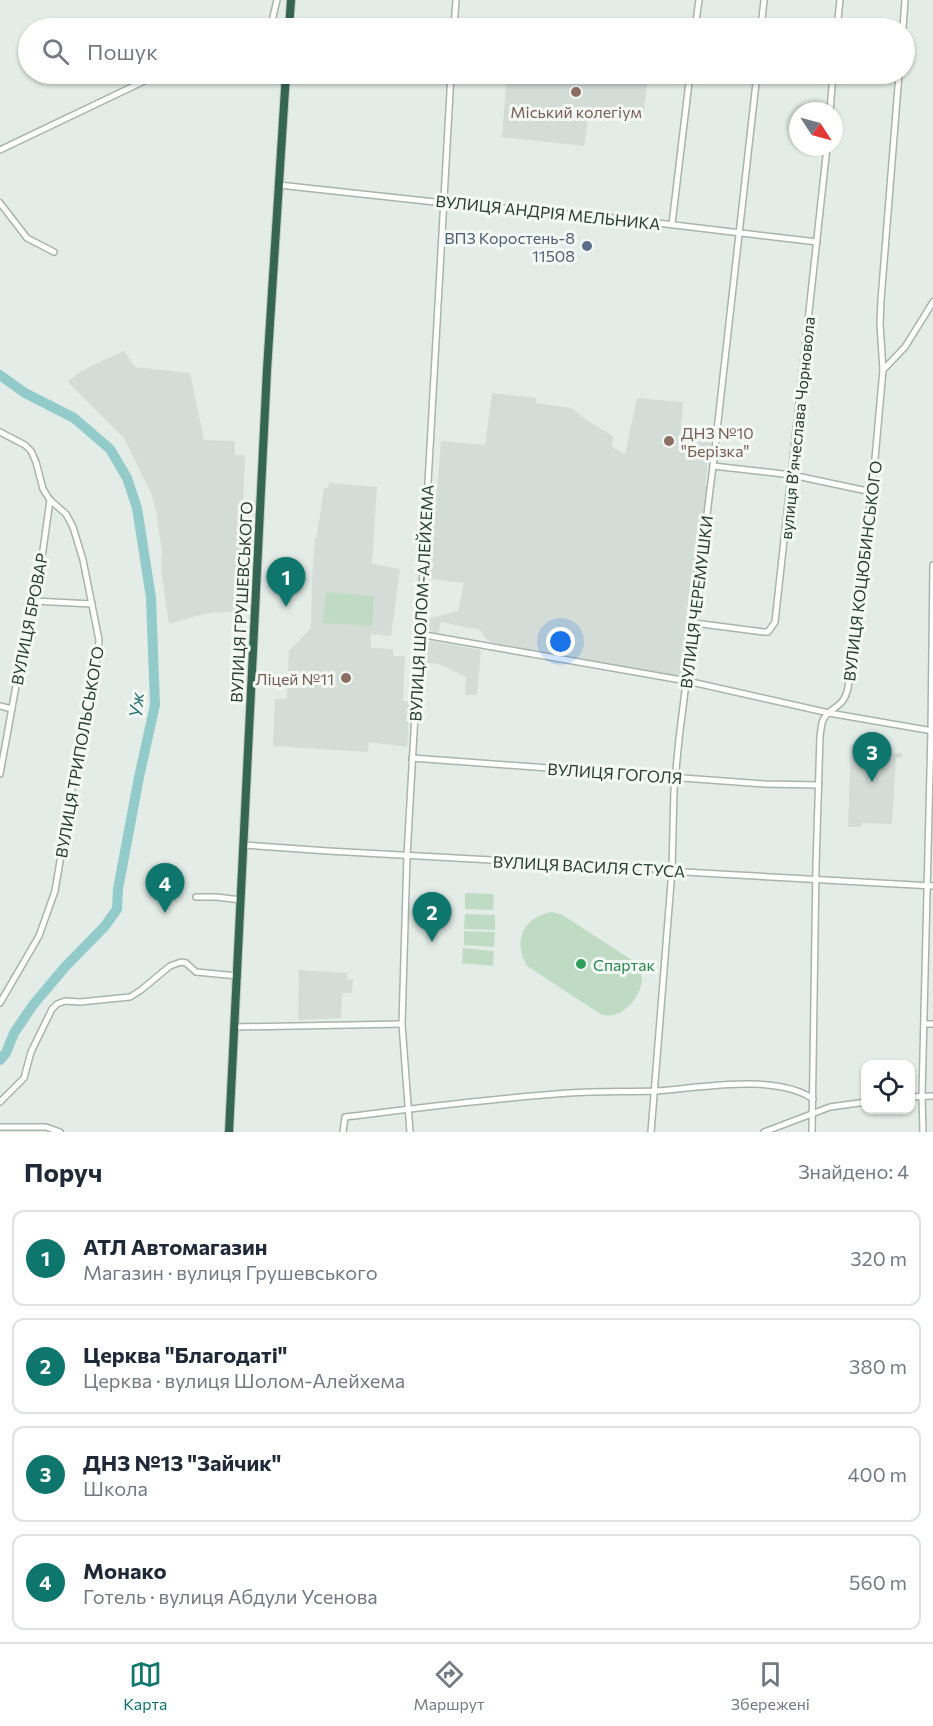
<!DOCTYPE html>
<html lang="uk">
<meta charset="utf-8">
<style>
body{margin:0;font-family:Commissioner,sans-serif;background:#f2f2f3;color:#1f2937}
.controls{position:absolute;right:18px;bottom:18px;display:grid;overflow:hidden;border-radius:12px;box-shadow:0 2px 4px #0004}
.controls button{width:54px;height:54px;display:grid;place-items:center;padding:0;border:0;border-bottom:2px solid #e0e1e3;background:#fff;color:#1f2937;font:30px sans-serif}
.compass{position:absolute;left:789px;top:102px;width:54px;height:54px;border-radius:50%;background:#fff;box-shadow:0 2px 4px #0004;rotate:126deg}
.you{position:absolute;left:561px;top:642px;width:21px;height:21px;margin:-15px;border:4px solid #fff;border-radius:50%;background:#1a73e8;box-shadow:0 0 0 9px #1a73e833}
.badge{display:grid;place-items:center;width:39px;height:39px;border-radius:50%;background:#0f766e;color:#fff;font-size:20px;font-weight:700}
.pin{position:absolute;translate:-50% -50px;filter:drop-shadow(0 2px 3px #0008)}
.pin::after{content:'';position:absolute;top:32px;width:21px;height:18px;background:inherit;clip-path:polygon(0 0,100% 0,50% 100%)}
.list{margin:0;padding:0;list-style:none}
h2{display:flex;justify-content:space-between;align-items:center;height:78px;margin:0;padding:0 24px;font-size:26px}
h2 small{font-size:20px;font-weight:400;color:#747a83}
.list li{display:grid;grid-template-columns:39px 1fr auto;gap:18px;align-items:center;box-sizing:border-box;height:96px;margin:0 12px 12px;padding:0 12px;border:2px solid #e0e1e3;border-radius:12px}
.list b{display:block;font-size:22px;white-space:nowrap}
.list p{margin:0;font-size:20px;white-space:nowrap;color:#747a83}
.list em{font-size:20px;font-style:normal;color:#747a83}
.icon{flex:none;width:33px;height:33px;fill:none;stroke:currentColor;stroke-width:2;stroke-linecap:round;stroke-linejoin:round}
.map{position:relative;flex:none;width:933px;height:1132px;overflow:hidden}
.search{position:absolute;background:#fff;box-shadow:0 2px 4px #0004;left:18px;right:18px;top:18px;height:66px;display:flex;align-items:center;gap:15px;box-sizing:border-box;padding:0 21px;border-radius:33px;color:#747a83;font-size:22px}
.sheet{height:510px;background:#fff}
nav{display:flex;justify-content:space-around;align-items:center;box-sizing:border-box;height:84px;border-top:2px solid #e0e1e3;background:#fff;font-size:16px;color:#747a83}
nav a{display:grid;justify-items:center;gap:3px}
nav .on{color:#0f766e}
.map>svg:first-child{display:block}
</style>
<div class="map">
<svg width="933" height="1132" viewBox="0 0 933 1132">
<rect width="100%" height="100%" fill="#e4ece7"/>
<g fill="#d3dcd6">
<polygon points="507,74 648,74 644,113 612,110 593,114 588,119 584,146 502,137"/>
<polygon points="124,351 135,367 190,373 204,440 235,441 235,455 245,455 239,611 208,613 169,624 161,570 162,551 156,511 151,493 124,438 68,382 77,374 93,365"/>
<polygon points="492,393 536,398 536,403 571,408 588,421 613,436 612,447 625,454 637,398 683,402 681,428 712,431 705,486 708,487 686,668 683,676 679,677 493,643 485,638 480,630 441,622 438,634 432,632 425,625 424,620 458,611 464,583 430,579 441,441 485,445"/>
<polygon points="329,483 377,487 372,564 400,569 391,636 371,634 371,648 393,649 393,656 405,656 403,701 410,701 407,747 369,742 368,752 273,746 275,699 287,699 289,651 311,628 312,578 316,578 312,577 315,539 317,535 324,488 328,488"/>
<polygon points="431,641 481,650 477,695 465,695 466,677 439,664 420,662 423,647 426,643"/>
<polygon points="851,744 876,745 886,753 902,753 902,758 896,758 892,824 862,823 861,827 848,827"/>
<polygon points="299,970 347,973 347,980 353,979 352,993 342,993 341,1018 298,1020"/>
</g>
<g fill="#c0dbc3">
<polygon points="326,592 374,596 372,626 323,623"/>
<polygon points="465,893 494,894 493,910 465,909"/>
<path d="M551,912L561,914L635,962C638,967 642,973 642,980C641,995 627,1013 612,1015C609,1016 605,1015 602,1015L527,966C513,941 522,918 551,912Z"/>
<polygon points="465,914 495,915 495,930 464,929"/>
<polygon points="464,931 495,932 494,947 464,945"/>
<polygon points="463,948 494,951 493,966 462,963"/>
</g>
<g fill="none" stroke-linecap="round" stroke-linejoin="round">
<polyline stroke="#93cbca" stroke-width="10" points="0,375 25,393 74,418 110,449 127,478 137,508 151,598 155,705 139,777 118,889 117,909 105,926 65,967 33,1005 14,1033 6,1053 0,1060"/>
<defs>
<g id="minor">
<polyline points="253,28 272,21 277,0"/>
<polyline points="454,28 456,0"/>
<polyline points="695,28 699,0"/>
<polyline points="761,28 764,0"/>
<polyline points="837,28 840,0"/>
<polyline points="903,28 905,0"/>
<polyline points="830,111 833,74"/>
<polyline points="0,150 159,74"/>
<polyline points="279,185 444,203 624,219 817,242"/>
<polyline points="0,203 27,238 54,252"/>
<polyline points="672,224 690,74"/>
<polyline points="883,370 905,347 933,302"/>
<polyline points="0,432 25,445 31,451 36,462 43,489 50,500 66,514 73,527 83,560 99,640 98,654 88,707 80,741 55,891 39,936 0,1003"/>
<polyline points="713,466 792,475 872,492"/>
<polyline points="34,601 92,604"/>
<polyline points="694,623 764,632 768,632 775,622 827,147"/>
<polyline points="419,634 687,681 829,713 933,731"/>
<polyline points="0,706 12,709"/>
<polyline points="412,758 765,784 819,785"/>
<polyline points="0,774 29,614 37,593 50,500"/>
<polyline points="244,845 328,851 659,869 684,872 933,886"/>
<polyline points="196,897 216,897 241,900"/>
<polyline points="924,1024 933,1024"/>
<polyline points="235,1027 402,1024"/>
<polyline points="910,1097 933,1096"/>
<polyline points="0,1102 24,1078 31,1052 52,1009 57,1004 65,1001 80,1002 130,997 141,990 170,966 181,962 186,963 196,972 238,976"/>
<polyline points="0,1127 46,1127 60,1132"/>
<path d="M343,1132L345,1117C419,1108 494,1098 569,1093C598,1091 627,1092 656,1091C700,1088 776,1073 813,1099"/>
<polyline points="410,1132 402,1024 407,856 451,74"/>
<polyline points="651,1132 672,870 674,790 679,739 713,466 757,74"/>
<polyline points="764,1132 830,1107 866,1102"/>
<path d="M812,1132L816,866L820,736C821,731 821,725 823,720C831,705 843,710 848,688L874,470L883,370L880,324L881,300L899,74"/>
<polyline points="923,1132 922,1096 931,730 933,565"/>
</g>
<g id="highway">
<polyline points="289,28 291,0"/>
<polyline points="229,1132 267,370 286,74"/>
</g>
</defs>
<use href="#minor" stroke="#a7b4ad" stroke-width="8"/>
<use href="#highway" stroke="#c2c8c6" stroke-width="10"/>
<use href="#minor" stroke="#fff" stroke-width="5"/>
<use href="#highway" stroke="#356553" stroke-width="8"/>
</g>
<g fill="#8d6e63" stroke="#f5f9f6" stroke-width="2">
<circle cx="576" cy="92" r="6"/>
<circle cx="669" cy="441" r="6"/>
<circle cx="346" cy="678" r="6"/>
</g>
<circle fill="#5c6f8a" stroke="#f5f9f6" stroke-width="2" cx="587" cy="246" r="6"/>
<circle fill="#2e9e5b" stroke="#f5f9f6" stroke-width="2" cx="581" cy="964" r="6"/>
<g text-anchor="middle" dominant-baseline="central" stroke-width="6" stroke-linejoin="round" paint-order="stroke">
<g font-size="16" fill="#785e54" stroke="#f5f9f6">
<text x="576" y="111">Міський колегіум</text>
<text x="681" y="432" text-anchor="start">ДНЗ №10<tspan x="681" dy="18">"Берізка"</tspan></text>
<text x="334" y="678" text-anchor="end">Ліцей №11</text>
</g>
<g font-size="16" fill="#263c32" stroke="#f5f9f6">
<text transform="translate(548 212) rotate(6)">ВУЛИЦЯ АНДРІЯ МЕЛЬНИКА</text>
<text transform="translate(797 428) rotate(-84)">вулиця Вʼячеслава Чорновола</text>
<text transform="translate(862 571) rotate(-83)">ВУЛИЦЯ КОЦЮБИНСЬКОГО</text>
<text transform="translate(241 602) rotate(-87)">ВУЛИЦЯ ГРУШЕВСЬКОГО</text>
<text transform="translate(696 602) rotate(-83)">ВУЛИЦЯ ЧЕРЕМУШКИ</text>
<text transform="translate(421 603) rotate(-87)">ВУЛИЦЯ ШОЛОМ-АЛЕЙХЕМА</text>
<text transform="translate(29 619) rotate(-79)">ВУЛИЦЯ БРОВАР</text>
<text transform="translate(79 752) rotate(-80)">ВУЛИЦЯ ТРИПОЛЬСЬКОГО</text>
<text transform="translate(615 773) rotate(4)">ВУЛИЦЯ ГОГОЛЯ</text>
<text transform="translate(589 866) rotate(3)">ВУЛИЦЯ ВАСИЛЯ СТУСА</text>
</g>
<g font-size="16" fill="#4e5e75" stroke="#f5f9f6" text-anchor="end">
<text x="575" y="237">ВПЗ Коростень-8<tspan x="575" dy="18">11508</tspan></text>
</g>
<g font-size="16" fill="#27864d" stroke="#f5f9f6" text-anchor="start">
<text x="593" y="964">Спартак</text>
</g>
<g font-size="18" font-style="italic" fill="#267272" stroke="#f5f9f6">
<text transform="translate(136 705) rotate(-85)">Уж</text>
</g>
</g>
</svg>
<div class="controls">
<button><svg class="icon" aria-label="locate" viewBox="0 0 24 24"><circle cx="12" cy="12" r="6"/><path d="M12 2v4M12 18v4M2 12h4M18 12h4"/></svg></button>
</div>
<svg class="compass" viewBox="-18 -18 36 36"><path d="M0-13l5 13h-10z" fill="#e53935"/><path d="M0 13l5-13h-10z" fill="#747a83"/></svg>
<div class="you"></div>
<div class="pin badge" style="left:286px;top:607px">1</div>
<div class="pin badge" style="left:432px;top:942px">2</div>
<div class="pin badge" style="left:872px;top:782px">3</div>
<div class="pin badge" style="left:165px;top:913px">4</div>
<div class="search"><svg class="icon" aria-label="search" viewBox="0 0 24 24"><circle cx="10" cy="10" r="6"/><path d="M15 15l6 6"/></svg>Пошук</div>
</div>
<section class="sheet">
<h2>Поруч<small>Знайдено: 4</small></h2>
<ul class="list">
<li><span class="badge">1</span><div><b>АТЛ Автомагазин</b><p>Магазин · вулиця Грушевського</p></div><em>320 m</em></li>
<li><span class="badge">2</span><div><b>Церква &quot;Благодаті&quot;</b><p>Церква · вулиця Шолом-Алейхема</p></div><em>380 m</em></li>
<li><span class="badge">3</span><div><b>ДНЗ №13 &quot;Зайчик&quot;</b><p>Школа</p></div><em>400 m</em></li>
<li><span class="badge">4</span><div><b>Монако</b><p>Готель · вулиця Абдули Усенова</p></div><em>560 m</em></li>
</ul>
</section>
<nav>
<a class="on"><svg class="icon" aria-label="map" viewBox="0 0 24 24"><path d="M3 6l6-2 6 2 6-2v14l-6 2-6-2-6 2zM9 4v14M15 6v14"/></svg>Карта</a>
<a><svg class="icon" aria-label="directions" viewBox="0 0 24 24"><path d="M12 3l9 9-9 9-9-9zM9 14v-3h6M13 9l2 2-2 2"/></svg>Маршрут</a>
<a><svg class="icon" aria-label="saved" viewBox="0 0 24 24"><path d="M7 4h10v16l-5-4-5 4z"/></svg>Збережені</a>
</nav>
